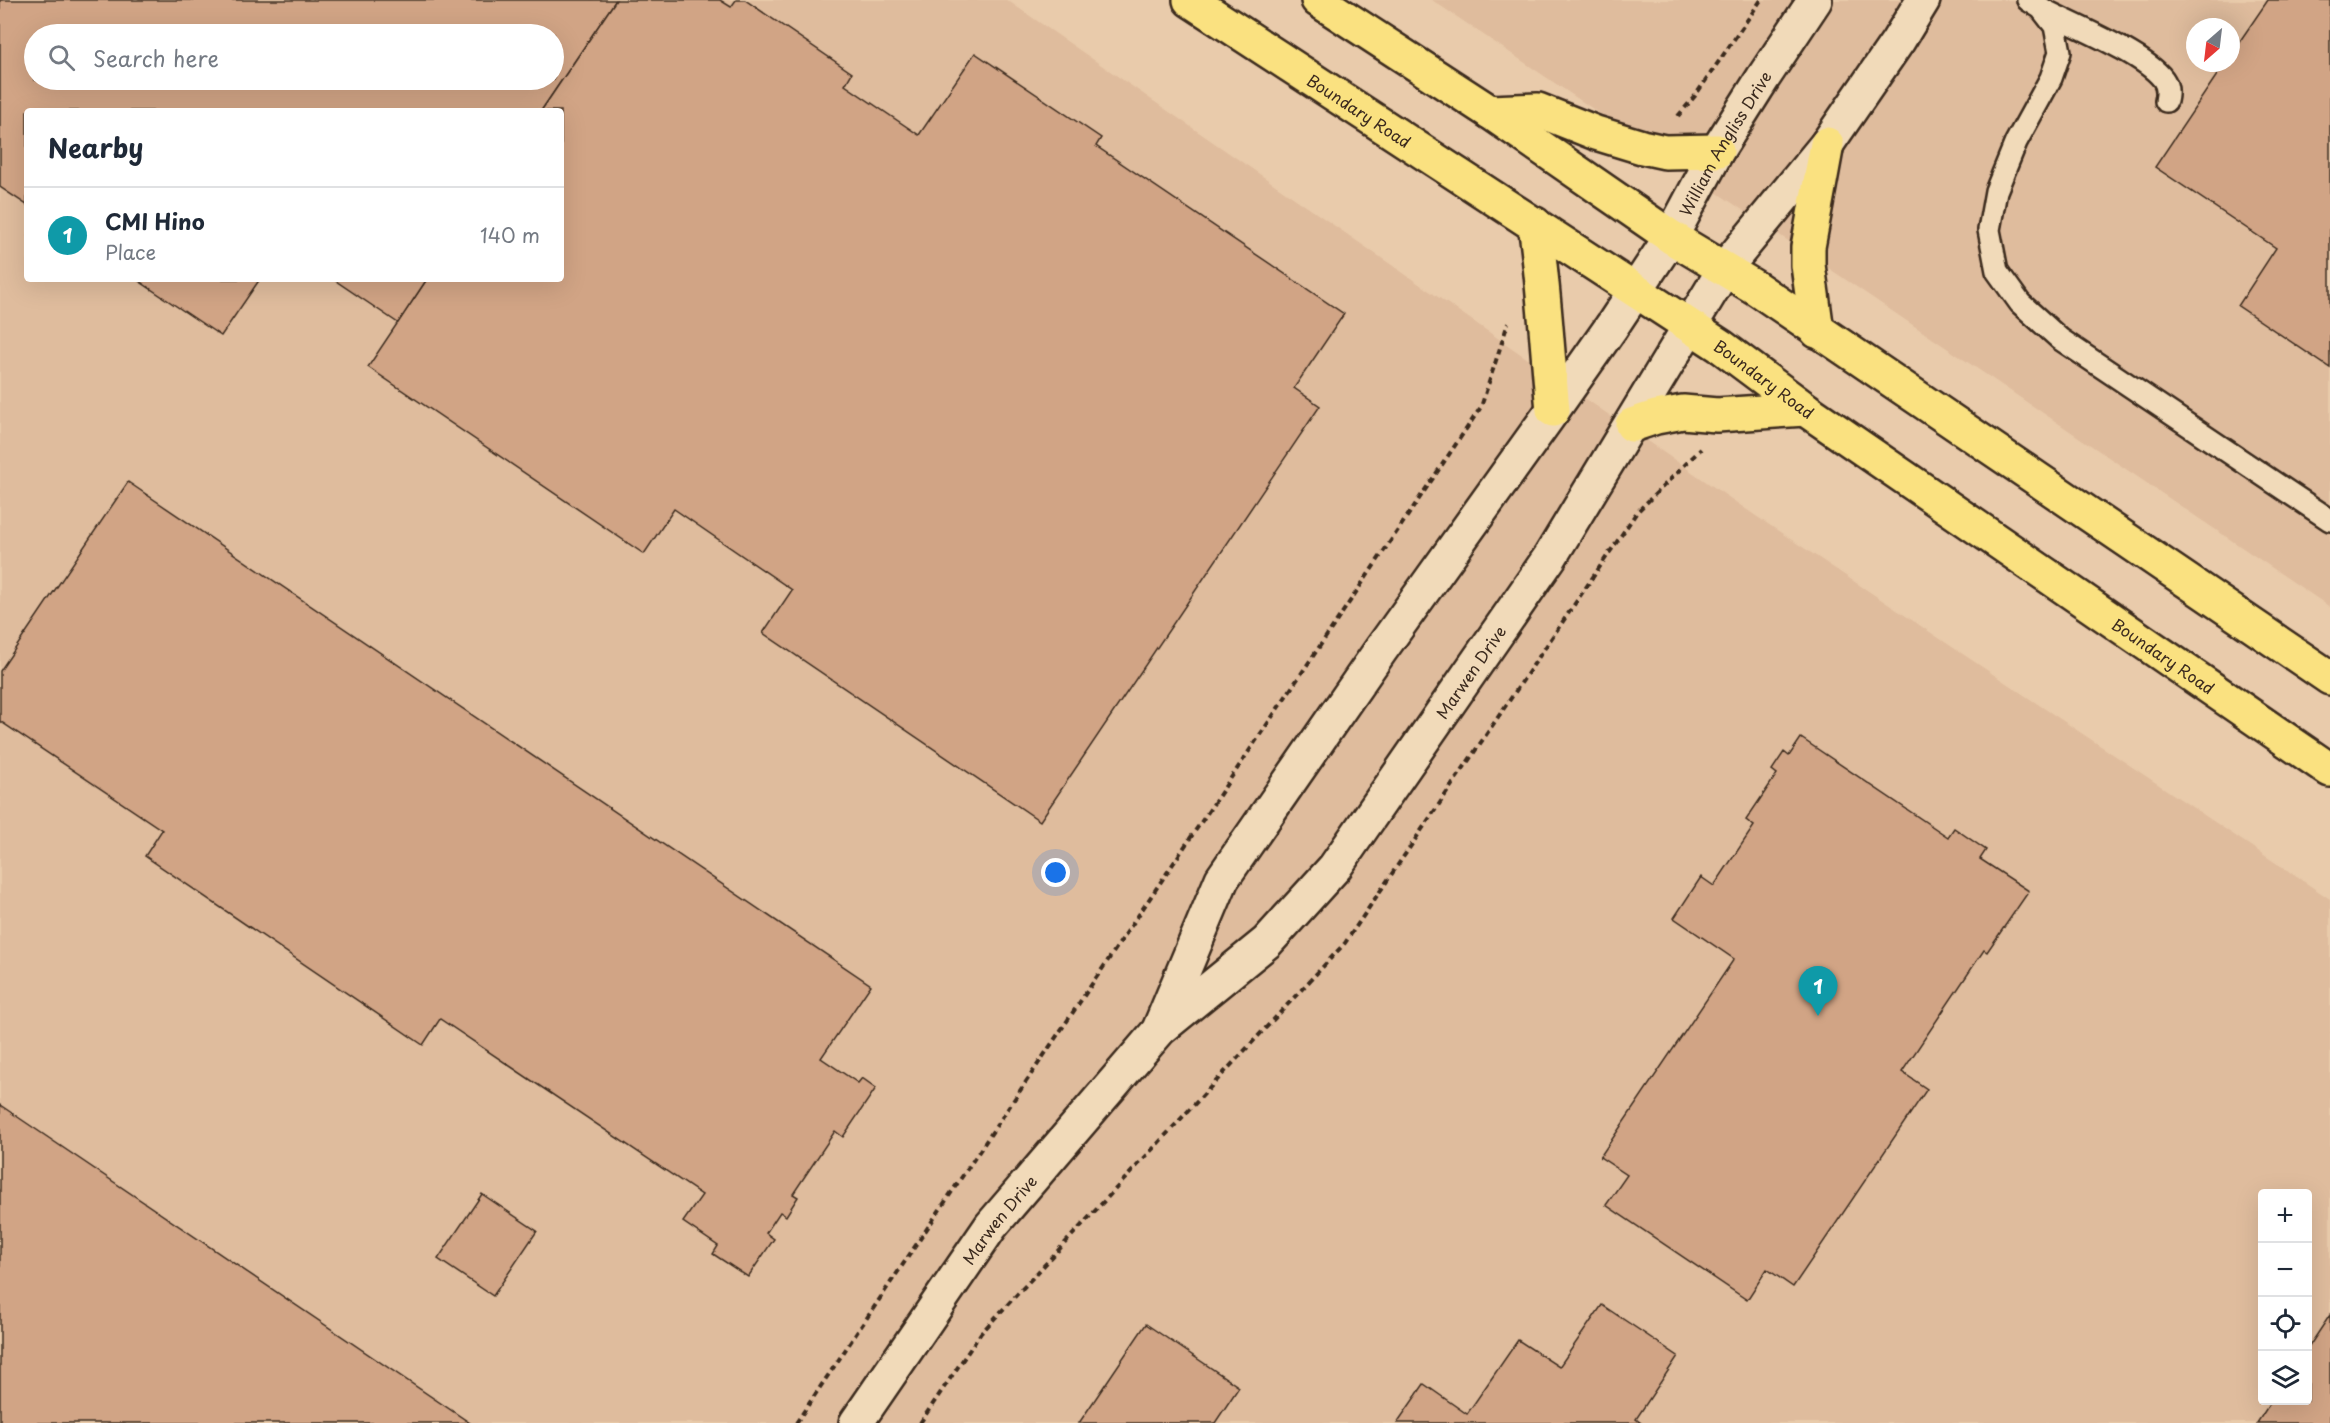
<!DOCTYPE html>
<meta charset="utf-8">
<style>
body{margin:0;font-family:"Playpen Sans",sans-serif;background:#f2f2f3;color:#1f2937}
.controls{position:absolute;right:18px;bottom:18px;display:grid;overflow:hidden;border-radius:6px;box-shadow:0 6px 24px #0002}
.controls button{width:54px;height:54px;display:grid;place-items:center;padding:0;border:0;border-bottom:2px solid #e0e1e3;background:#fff;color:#1f2937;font:30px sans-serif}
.compass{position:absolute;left:2186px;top:18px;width:54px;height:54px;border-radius:50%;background:#fff;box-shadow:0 6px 24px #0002;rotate:208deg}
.you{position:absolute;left:1056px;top:873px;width:21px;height:21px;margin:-15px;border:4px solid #fff;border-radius:50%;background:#1a73e8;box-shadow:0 0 0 9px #1a73e833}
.badge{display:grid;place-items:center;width:39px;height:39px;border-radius:50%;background:#1f6fb2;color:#fff;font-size:20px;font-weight:700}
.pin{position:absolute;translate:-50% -50px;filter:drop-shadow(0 2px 3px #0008)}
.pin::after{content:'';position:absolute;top:32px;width:21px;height:18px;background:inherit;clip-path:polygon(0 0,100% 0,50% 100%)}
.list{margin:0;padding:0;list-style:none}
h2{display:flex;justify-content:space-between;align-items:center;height:78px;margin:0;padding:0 24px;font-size:26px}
h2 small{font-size:20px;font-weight:400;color:#747a83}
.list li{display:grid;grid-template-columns:39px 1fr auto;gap:18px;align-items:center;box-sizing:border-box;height:96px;padding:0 24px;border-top:2px solid #e0e1e3}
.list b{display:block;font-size:22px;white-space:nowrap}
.list p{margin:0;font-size:20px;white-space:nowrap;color:#747a83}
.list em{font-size:20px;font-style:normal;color:#747a83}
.icon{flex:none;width:33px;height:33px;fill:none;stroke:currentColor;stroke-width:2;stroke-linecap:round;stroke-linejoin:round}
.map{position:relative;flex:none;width:2330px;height:1423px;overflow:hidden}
.search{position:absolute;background:#fff;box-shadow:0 6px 24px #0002;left:24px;top:24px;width:540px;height:66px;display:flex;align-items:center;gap:15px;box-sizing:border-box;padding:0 21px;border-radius:33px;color:#747a83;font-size:22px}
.panel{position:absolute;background:#fff;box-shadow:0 6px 24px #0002;left:24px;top:108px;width:540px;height:174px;border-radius:6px}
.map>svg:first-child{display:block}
</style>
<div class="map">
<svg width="2330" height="1423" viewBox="0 0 2330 1423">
<rect width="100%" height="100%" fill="#e9cbab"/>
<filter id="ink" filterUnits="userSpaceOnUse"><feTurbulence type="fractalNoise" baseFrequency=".0167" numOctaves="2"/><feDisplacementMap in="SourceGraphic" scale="12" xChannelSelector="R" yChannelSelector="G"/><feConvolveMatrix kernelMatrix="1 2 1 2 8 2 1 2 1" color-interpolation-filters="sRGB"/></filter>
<g filter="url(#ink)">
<g fill="#dfbc9d" fill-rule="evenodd">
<path d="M0,0H1007L1753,514L2330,899V1423H0ZM34,34H554V80H34ZM27,111H561V279H27ZM2262,1194H2308V1400H2262Z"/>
<path d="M1432,0H2330V607ZM2195,27H2231V63H2195Z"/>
</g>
<g fill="#d1a485" stroke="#3b2a1e" stroke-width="1.5" fill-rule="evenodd">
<path d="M0,0H616L541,111H27V205L0,187ZM34,34H554V80H34Z"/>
<polygon points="616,0 720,0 731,7 736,0 745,0 852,73 845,85 919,135 975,53 1101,138 1096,146 1344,314 1294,388 1320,406 1040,821 763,633 792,590 674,509 644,554 368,367 427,279 561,279 561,111 541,111"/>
<polygon points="2268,0 2330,0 2330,368 2238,306 2276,248 2155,167 2225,63 2231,63 2231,54"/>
<polygon points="136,279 260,279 221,336"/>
<polygon points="333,279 427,279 398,323"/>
<polygon points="128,482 871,985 821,1058 858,1083 862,1078 876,1088 843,1137 835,1131 793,1194 798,1197 786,1216 780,1212 766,1233 774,1239 748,1277 713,1254 718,1246 683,1222 702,1195 440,1019 423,1045 145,856 162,830 0,721 0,671"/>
<polygon points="1801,738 1948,837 1954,828 1986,850 1980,859 2029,891 1987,952 1984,950 1902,1072 1927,1089 1793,1287 1767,1269 1747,1300 1606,1205 1627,1175 1600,1157 1734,959 1674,918 1701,877 1714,886 1754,826 1746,820 1777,774 1772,770 1784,752 1789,756"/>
<polygon points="0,1105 470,1423 0,1423"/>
<polygon points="482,1194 537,1231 493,1296 438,1259"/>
<polygon points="1602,1305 1678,1356 1636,1419 1641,1423 1397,1423 1424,1384 1467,1414 1518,1340 1559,1367"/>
<polygon points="2330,1315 2330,1423 2257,1423 2272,1400 2308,1400 2308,1348"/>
<polygon points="1146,1324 1239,1387 1215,1423 1079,1423"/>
</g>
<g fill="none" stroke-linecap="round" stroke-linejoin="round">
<defs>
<g id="service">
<polyline points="2028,0 2041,8 2055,26 2060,52 2051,78 2016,142 1996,191 1989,230 1997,271 2020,303 2060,339 2330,520"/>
<path d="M2044,10C2075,26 2144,54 2163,79C2168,86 2168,93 2166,101"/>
</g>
<g id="minor">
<path id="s1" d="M1160,1027L1222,879L1380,651L1553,410L1612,326L1671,237L1717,151L1763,78L1815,0"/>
<path id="s2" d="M856,1423L991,1226L1160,1029L1267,942L1335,867L1550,557L1725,268L1827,144L1898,41L1923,0"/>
</g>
<g id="primary">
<path id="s3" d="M1190,0L1722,347L1805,409L2330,770"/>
<polyline points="1318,0 1490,112 1671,237 1756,288 2330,678"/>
<polyline points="1490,112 1538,110 1596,133 1642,147 1665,152 1717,151"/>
<path d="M1535,224C1544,286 1547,348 1553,410"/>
<polyline points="1817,331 1808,265 1808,247 1827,144"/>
<polyline points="1632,425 1656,417 1683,412 1717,415 1805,409"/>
</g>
</defs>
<use href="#service" stroke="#3b2a1e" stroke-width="26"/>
<use href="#minor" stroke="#3b2a1e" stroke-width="38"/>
<use href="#primary" stroke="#3b2a1e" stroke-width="38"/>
<g stroke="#3b2a1e" stroke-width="4" stroke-dasharray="6 4.5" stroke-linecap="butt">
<polyline points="1678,116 1695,96 1761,0"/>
<polyline points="796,1423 1481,407 1508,323"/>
<polyline points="920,1423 981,1333 1345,943 1637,512 1701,449"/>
</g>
<use href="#service" stroke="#f1dab9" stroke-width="21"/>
<use href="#minor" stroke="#f1dab9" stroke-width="33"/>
<use href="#primary" stroke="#fae180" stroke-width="33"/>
</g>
</g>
<g text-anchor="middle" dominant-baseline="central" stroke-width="4.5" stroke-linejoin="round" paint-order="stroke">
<g font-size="16" fill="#3b2a1e" stroke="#f1dab9">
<text stroke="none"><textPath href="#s3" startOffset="202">Boundary Road</textPath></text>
<text stroke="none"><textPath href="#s1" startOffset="1052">William Angliss Drive</textPath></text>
<text stroke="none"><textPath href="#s3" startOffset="688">Boundary Road</textPath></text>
<text stroke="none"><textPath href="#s3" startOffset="1174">Boundary Road</textPath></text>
<text stroke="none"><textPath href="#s2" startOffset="975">Marwen Drive</textPath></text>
<text stroke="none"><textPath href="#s2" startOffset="249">Marwen Drive</textPath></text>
</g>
</g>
</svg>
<div class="controls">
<button>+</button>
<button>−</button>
<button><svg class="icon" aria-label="locate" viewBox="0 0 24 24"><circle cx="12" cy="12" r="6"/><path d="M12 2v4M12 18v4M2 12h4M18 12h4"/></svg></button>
<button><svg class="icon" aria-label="layers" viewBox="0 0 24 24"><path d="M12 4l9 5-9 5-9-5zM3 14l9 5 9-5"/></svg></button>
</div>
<svg class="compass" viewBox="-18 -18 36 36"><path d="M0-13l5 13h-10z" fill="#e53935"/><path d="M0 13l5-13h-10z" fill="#747a83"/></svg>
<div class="you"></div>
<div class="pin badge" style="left:1818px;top:1016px;background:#0f9aa8">1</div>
<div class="search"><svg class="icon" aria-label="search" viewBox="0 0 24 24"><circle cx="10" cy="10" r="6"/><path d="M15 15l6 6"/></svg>Search here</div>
<section class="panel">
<h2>Nearby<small></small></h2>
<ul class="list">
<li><span class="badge" style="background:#0f9aa8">1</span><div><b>CMI Hino</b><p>Place</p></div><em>140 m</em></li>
</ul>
</section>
</div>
